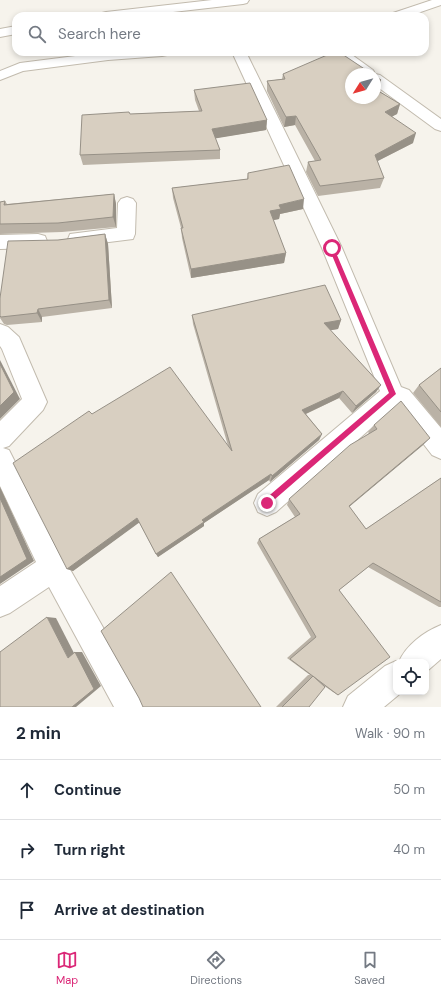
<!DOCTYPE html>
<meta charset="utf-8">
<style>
body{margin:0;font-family:"DM Sans",sans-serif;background:#f6f6f7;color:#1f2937}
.controls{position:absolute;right:12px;bottom:12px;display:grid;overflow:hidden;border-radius:8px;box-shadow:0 2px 6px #0003}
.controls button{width:36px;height:36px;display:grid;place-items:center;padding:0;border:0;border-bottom:1px solid #e0e1e3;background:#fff;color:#1f2937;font:20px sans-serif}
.compass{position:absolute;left:345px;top:68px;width:36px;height:36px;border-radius:50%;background:#fff;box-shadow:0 2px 6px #0003;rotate:233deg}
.stop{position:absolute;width:12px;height:12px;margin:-9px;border:3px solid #db2777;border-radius:50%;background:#fff}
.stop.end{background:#db2777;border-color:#fff;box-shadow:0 1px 4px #0008}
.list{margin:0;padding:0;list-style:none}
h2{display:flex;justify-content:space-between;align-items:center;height:52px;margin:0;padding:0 16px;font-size:17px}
h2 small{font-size:13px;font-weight:400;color:#747a83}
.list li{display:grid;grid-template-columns:26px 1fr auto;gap:12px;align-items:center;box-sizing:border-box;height:60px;padding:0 16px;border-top:1px solid #e0e1e3}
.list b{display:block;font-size:15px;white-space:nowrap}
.list em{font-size:13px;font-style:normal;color:#747a83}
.icon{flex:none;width:22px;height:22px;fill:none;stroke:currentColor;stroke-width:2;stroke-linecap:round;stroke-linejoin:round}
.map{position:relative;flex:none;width:441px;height:707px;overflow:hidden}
.search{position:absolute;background:#fff;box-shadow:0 2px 6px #0003;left:12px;right:12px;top:12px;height:44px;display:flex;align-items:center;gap:10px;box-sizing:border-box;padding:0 14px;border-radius:12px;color:#747a83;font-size:15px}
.sheet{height:232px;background:#fff}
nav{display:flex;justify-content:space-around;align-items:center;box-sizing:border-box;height:56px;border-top:1px solid #e0e1e3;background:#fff;font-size:11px;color:#747a83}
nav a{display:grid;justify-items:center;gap:2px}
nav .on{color:#db2777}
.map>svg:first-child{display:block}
</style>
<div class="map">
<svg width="441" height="707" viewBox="0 0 441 707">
<rect width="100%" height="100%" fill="#f6f3ec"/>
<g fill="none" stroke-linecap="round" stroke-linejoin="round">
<defs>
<g id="minor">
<polygon points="212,0 249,0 247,3 243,4 138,16 100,16 102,13 106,12"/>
<polygon points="432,0 441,0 441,5 409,16 391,16 393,13"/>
<polygon points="16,26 16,34 0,37 0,29"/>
<polygon points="107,52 169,52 167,55 162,56 108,60 23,71 0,80 0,71 20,63"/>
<polygon points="232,52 246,52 342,248 401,387 409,390 441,428 441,459 432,455 395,407 276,512 267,516 258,512 254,503 258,494 380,391 322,248"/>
<polygon points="332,52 348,52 373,70 375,74 380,75 441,119 441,131 435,129 375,85 375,74 360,74"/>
<polygon points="127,197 133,199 136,203 135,234 133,239 77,246 70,244 68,239 70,234 117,228 118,203 121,199"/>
<polygon points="38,234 45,236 47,241 45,246 38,248 0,249 0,235"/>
<polygon points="0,324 8,327 19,337 47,402 43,410 9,446 3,448 9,450 63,557 142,696 147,707 114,707 49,587 10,613 0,617 0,586 36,562 0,486 0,421 22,399 2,349 0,346"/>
<path d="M441,625V659L426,672V662H399C406,645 424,632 441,625Z"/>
<polygon points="396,661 397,662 396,662 396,692 402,692 384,707 343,707 348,696 385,666"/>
</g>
</defs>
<use href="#minor" stroke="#c2bbae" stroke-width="2"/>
<use href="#minor" fill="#fff" fill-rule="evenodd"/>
</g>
<g fill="#bab2a6">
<polygon points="283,74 375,76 378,90 377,90 400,104 397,114 392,116 413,143 377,161 384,178 380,188 318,196 306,172 308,162 315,161 295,125 284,127 267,91 267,81 282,79"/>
<polygon points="194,90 267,120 266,130 215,138 220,150 220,159 83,165 80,155 130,114 199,111 195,100"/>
<polygon points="248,173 303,209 280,214 279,219 273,220 286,253 284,263 191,278 182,238 181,228 173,198 172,188 247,179"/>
<polygon points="114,194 116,204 116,227 62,232 0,234 0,202 5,201 7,204"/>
<polygon points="105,234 108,244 112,308 42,317 42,322 7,325 4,324 0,318 0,298 58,240"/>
<polygon points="192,315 341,320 338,329 330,330 381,385 376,392 352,413 339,398 306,414 322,434 319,440 270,482 269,480 252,491 204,523 204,526 158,557 156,554 139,522 73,571 67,569 92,414 228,446 193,324"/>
<polygon points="441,368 441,427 413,393 419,385"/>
<polygon points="374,425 423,445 349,507 366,529 441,478 441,607 439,607 368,567 339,590 338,695 333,692 320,683 309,707 276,707 308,675 310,675 287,658 311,637 257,543 259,539 295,517 287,505 289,499 369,433 368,432"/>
</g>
<g fill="#979187">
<polygon points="381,80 378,90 375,91 375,82"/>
<polygon points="400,104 397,114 382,122 385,112"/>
<polygon points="296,116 295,125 284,127 286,117"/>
<polygon points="267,120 266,130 212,139 212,129"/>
<polygon points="416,133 413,143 372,164 375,155"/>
<polygon points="114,194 116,204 116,227 113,217"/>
<polygon points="304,199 303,209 280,214 279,219 269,221 270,211 279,205"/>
<polygon points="105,234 108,244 112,308 109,300"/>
<polygon points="286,253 284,263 191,278 191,269"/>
<polygon points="38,309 42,317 42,322 37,313"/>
<polygon points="341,320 338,329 321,332 324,323"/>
<polygon points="0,360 20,399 0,419"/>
<polygon points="381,385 376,392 352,413 356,406"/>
<polygon points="343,391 339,398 299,417 302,410"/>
<polygon points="322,434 319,440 270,482 272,476"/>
<polygon points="430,438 423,445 344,511 349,506"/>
<polygon points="271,474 269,480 204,523 204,526 158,557 156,554 202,520"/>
<polygon points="0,487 34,561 0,584"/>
<polygon points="137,518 140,522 73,571 67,569"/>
<polygon points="47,617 56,618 76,657 68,658"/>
<polygon points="75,652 82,652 101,686 76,707 72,707"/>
</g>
<g fill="#d8cfc1" stroke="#979187">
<polygon points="334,52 339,52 372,74 351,74 351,98 375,98 375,89 400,104 385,112 416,133 375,155 384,178 320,186 308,162 321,160 296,116 286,117 267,81 285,79 283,74"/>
<polygon points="375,76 381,80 375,82"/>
<polygon points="250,83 267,120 212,129 220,150 80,155 82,115 129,112 130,114 202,111 194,90"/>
<polygon points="289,165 304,199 279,205 281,209 270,211 286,253 191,269 181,228 183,228 172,188 248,179 248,173"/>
<polygon points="114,194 113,217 58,223 0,224 0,202 5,201 4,205"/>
<polygon points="105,234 109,300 38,309 37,313 1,317 0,316 0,298 8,241 58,240"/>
<polygon points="325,285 341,320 324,323 381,385 356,406 343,391 302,410 322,434 272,476 271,474 202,520 204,522 156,554 137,518 67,569 13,463 89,411 92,414 170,367 232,451 192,315"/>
<polygon points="0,364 14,392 0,406"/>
<polygon points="441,368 441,412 419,385"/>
<polygon points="401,401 430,438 349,506 366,529 441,478 441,602 373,563 339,590 390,657 338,695 290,659 316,637 259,539 300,514 289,499 350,445 377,429 374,425"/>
<polygon points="0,498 27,559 0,577"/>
<polygon points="171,572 261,707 143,707 139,698 101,631"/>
<polygon points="47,617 68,658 75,652 94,689 72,707 0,707 0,652"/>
<polygon points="313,676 325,687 309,707 282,707"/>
</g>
<polygon fill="#db2777" points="330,246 334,248 396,394 267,506 263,503 264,500 389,393 329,248"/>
</svg>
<div class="controls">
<button><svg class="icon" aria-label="locate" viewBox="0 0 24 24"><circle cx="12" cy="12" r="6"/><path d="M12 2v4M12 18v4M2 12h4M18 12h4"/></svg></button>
</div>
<svg class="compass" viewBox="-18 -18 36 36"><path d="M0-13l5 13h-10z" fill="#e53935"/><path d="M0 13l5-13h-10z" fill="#747a83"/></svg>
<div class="stop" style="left:332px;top:248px"></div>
<div class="stop end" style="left:267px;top:503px"></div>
<div class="search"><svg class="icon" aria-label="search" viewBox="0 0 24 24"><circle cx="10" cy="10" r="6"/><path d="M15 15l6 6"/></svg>Search here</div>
</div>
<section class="sheet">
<h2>2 min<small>Walk · 90 m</small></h2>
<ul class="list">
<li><svg class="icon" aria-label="ahead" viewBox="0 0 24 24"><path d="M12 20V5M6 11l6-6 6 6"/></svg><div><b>Continue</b></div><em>50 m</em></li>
<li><svg class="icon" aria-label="right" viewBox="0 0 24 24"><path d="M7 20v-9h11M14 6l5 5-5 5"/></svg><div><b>Turn right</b></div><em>40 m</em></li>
<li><svg class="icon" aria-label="arrive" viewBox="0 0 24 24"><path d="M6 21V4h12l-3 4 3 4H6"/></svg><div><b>Arrive at destination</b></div></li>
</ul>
</section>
<nav>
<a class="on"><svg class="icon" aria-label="map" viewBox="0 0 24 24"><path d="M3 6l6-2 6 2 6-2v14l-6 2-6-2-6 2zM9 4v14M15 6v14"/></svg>Map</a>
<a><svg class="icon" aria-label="directions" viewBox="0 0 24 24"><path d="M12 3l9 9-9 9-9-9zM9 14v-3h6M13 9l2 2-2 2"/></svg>Directions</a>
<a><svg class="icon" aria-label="saved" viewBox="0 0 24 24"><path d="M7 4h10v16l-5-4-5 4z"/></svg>Saved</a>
</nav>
